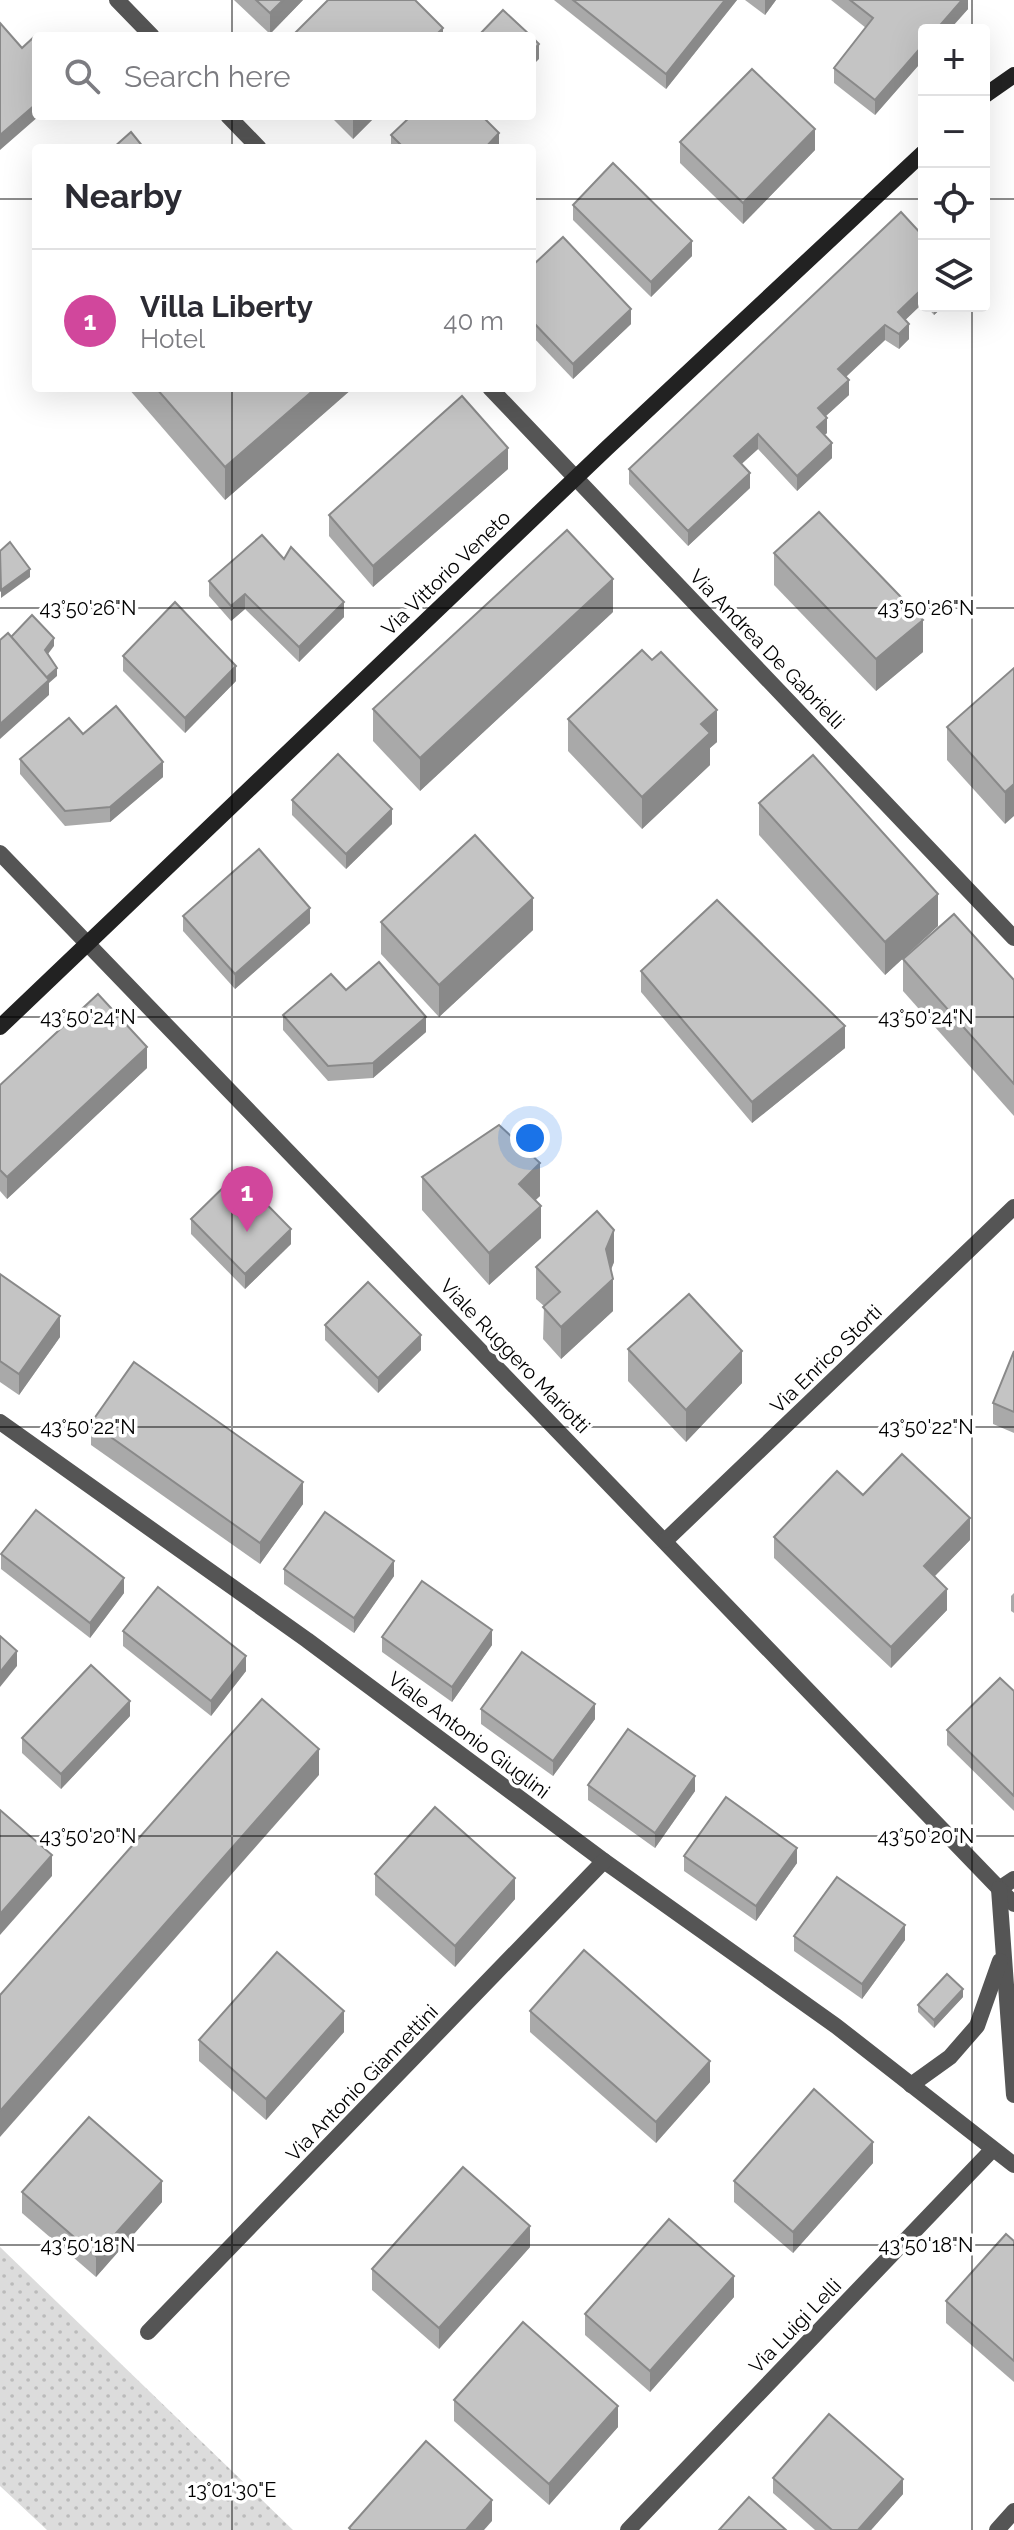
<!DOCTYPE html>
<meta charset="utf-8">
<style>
body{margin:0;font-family:Raleway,sans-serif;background:#f7f7f7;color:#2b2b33}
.controls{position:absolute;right:24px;top:24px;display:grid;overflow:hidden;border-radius:8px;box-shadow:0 8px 32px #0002}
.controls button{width:72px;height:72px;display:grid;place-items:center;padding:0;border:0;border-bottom:2px solid #e1e1e2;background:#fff;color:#2b2b33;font:40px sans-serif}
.you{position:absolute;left:530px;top:1138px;width:28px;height:28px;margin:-20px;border:6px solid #fff;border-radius:50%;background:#1a73e8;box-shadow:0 0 0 12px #1a73e833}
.badge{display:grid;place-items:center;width:52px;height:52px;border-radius:50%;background:#000;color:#fff;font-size:26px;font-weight:700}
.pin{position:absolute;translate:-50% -66px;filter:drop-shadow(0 2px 4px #0008)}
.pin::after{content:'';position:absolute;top:42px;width:28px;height:24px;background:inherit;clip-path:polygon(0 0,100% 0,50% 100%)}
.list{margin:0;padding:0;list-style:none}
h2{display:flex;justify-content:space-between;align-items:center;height:104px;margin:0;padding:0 32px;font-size:34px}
h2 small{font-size:26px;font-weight:400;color:#7c7c81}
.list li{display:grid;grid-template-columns:52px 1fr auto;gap:24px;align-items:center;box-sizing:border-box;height:144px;padding:0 32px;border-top:2px solid #e1e1e2}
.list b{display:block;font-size:30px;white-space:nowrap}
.list p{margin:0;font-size:26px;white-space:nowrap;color:#7c7c81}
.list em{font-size:26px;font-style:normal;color:#7c7c81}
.icon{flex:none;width:44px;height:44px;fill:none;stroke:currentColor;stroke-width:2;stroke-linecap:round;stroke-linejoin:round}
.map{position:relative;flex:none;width:1014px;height:2530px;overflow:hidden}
.search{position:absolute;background:#fff;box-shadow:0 8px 32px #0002;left:32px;top:32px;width:504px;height:88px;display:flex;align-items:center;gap:20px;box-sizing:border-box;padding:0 28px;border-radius:8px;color:#7c7c81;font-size:30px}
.panel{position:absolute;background:#fff;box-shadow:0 8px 32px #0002;left:32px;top:144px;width:504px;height:248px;border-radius:8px}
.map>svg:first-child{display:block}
</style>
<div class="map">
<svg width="1014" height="2530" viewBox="0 0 1014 2530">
<defs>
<pattern id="green-dots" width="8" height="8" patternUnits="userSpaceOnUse" patternTransform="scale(2)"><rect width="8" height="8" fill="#dcdcdc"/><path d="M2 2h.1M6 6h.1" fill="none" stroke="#bbb" stroke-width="1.8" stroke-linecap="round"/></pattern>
</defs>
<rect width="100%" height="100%" fill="#fff"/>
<polygon fill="url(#green-dots)" points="0,2247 293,2530 47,2530 0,2486"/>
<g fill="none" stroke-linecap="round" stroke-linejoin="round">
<g stroke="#555" stroke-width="16">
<polyline points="999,1889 1014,1879"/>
<polyline points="997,2530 1014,2511"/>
</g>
<g stroke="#555" stroke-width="16">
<polyline points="117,0 152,36"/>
<polyline points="228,116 259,148"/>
<polyline points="490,388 1014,938"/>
<polyline points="0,853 1014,1904"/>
<polyline points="0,1422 307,1640 604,1861 836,2026 1014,2165"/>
<polyline points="666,1540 1014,1207"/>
<polyline points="999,1889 1014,2095"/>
<polyline points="911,2085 950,2057 977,2026 1000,1961"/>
<polyline points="148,2332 604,1861"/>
<polyline points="628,2530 992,2150"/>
</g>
<g stroke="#222" stroke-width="16">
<polyline points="984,96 1014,75"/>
<polyline points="0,1027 607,448 924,152"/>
</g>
</g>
<g fill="#a9a9a9">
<polygon points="234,0 303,0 270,34"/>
<polygon points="554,0 737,0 666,89"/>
<polygon points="745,0 776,0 765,15"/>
<polygon points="831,0 968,0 968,9 875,115 834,83 834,68 866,28"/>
<polygon points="330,116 376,116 353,139"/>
<polygon points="391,135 499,148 391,148"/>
<polygon points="680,142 815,150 743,224 680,163"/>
<polygon points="573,205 692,256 651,297 573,220"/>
<polygon points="924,237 924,304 923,303 905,320 909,339 899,349 885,340 846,377 849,395 826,416 827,433 824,435 832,458 797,491 758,449 741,464 750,488 688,546 629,484 629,469"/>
<polygon points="532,266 631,324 573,379 532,336"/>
<polygon points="926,306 944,306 934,315"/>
<polygon points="128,388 353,388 225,500"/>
<polygon points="508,469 373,587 329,536 329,515"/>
<polygon points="774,553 923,652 876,691 774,585"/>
<polygon points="284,559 344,617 299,662 245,609 231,621 209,596 209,581"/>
<polygon points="613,612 420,791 373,741 373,709"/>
<polygon points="123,656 236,681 185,733 123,671"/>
<polygon points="1014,668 1005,824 947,760 947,727"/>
<polygon points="568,719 717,742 710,748 710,765 642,829 568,751"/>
<polygon points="83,734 163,777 110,822 65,826 20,774 20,759"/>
<polygon points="292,800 392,824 346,869 292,815"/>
<polygon points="759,803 938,926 885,975 759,835"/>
<polygon points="183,916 310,923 235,989 183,931"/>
<polygon points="381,922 533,930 439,1017 381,954"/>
<polygon points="903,959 1014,980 1014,1116 903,991"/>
<polygon points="641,971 845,1048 752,1123 641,992"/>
<polygon points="346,990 426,1032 373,1078 328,1081 283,1030 283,1015"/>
<polygon points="147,1068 7,1199 0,1191 0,1085"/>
<polygon points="422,1177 540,1196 535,1200 541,1238 489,1285 422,1210"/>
<polygon points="191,1219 291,1244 245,1289 191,1234"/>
<polygon points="614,1262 611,1270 613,1311 561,1359 543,1339 544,1306 536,1299 536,1267"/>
<polygon points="0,1274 60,1337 19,1395 0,1382"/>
<polygon points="325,1325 421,1350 378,1393 325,1340"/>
<polygon points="628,1349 742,1383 686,1442 628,1381"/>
<polygon points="1014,1351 1014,1433 993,1424 993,1403"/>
<polygon points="91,1423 303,1504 260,1564 91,1445"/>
<polygon points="863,1495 970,1540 934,1577 947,1610 891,1668 774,1558 774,1537"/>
<polygon points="1,1554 124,1593 90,1638 1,1569"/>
<polygon points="284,1569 394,1576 354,1633 284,1584"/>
<polygon points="1014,1593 1014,1613 1011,1611 1011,1596"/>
<polygon points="123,1631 246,1671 211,1716 123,1646"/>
<polygon points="382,1637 492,1645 452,1702 382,1652"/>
<polygon points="1014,1691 1014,1811 947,1745 947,1730"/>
<polygon points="481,1709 595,1719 553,1776 481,1724"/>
<polygon points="130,1716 61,1789 22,1753 22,1738"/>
<polygon points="588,1785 695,1791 655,1848 588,1800"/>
<polygon points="684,1856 797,1863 756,1921 684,1871"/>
<polygon points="375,1874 515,1899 455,1967 375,1895"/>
<polygon points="794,1936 905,1940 862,1999 794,1951"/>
<polygon points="963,1997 934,2028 918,2012 918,2005"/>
<polygon points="530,2011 710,2082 656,2143 530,2032"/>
<polygon points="344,2032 266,2120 199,2061 199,2040"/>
<polygon points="873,2163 793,2253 734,2202 734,2181"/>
<polygon points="22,2192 162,2202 96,2277 22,2213"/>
<polygon points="1014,2241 1014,2382 946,2323 946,2301"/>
<polygon points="530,2247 439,2349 372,2290 372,2269"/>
<polygon points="734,2297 650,2392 585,2335 585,2314"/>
<polygon points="454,2400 618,2427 549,2505 454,2421"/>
<polygon points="773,2478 903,2494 871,2530 815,2530 773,2493"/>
</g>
<g fill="#898989">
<polygon points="283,0 303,0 270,34 270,13"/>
<polygon points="725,0 737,0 666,89 666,74"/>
<polygon points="765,0 776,0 765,15"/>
<polygon points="962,0 968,0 968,9 949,30 936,30"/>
<polygon points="443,28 443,36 435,36"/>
<polygon points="539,44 539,59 532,66 532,52"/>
<polygon points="924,44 924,59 875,115 875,100"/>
<polygon points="36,104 36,116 39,116 0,150 0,135"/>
<polygon points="355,116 376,116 353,139 353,118"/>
<polygon points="815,129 815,150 743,224 743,203"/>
<polygon points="499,133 499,148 485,148"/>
<polygon points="692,241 692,256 651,297 651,282"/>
<polygon points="923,288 923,303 898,327 898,312"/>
<polygon points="934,306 944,306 934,315"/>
<polygon points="631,309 631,324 573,379 573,364"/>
<polygon points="909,324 909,339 899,349 899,334"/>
<polygon points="885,325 885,340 838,384 838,369"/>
<polygon points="849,380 849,395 818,423 818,408"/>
<polygon points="316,388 353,388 225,500 225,467"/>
<polygon points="827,418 827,433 817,442 817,427"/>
<polygon points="758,434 758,449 734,471 734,456"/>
<polygon points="832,443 832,458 797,491 797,476"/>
<polygon points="508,448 508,469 373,587 373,566"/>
<polygon points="750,473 750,488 688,546 688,531"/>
<polygon points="30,569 30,577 1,598 1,590"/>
<polygon points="613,579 613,612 420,791 420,758"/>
<polygon points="245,594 245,609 231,621 231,606"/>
<polygon points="344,602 344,617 299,662 299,647"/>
<polygon points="923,620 923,652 876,691 876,659"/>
<polygon points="54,638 54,646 45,658 45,650"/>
<polygon points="236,666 236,681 185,733 185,718"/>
<polygon points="57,668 57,676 49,683 49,695 0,739 0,724"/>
<polygon points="717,710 717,742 710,748 710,765 642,829 642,797 701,724"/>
<polygon points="163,762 163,777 110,822 110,807"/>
<polygon points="1014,784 1014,816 1005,824 1005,792"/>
<polygon points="392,809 392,824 346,869 346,854"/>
<polygon points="938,894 938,926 885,975 885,942"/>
<polygon points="533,898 533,930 439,1017 439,985"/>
<polygon points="310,908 310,923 235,989 235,974"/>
<polygon points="426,1017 426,1032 373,1078 373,1063"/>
<polygon points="845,1026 845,1048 752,1123 752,1102"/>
<polygon points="147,1047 147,1068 7,1199 7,1177"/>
<polygon points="540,1163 540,1196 519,1216 519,1184"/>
<polygon points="541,1206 541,1238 489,1285 489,1253"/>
<polygon points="291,1229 291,1244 245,1289 245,1274"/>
<polygon points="614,1230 614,1262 606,1281 606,1249"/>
<polygon points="613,1279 613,1311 561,1359 561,1327"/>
<polygon points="60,1316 60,1337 19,1395 19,1374"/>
<polygon points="421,1335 421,1350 378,1393 378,1378"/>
<polygon points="742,1351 742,1383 686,1442 686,1410"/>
<polygon points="303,1482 303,1504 260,1564 260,1543"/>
<polygon points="970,1518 970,1540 924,1587 924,1566"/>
<polygon points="394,1561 394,1576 354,1633 354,1618"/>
<polygon points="124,1578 124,1593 90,1638 90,1623"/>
<polygon points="947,1589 947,1610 891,1668 891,1647"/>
<polygon points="492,1630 492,1645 452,1702 452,1687"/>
<polygon points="17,1651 17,1666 0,1687 0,1672"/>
<polygon points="246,1656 246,1671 211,1716 211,1701"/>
<polygon points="130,1701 130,1716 61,1789 61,1774"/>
<polygon points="595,1704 595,1719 553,1776 553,1761"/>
<polygon points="319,1749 319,1775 0,2137 0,2111"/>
<polygon points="695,1776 695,1791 655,1848 655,1833"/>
<polygon points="797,1848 797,1863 756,1921 756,1906"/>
<polygon points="52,1855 52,1876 0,1935 0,1914"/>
<polygon points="515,1878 515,1899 455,1967 455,1946"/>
<polygon points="905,1925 905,1940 862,1999 862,1984"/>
<polygon points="963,1989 963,1997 934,2028 934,2020"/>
<polygon points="344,2011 344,2032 266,2120 266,2099"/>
<polygon points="710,2061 710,2082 656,2143 656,2122"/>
<polygon points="873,2142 873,2163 793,2253 793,2232"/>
<polygon points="162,2181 162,2202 96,2277 96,2256"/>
<polygon points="530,2226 530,2247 439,2349 439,2328"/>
<polygon points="734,2276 734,2297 650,2392 650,2371"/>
<polygon points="618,2406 618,2427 549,2505 549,2484"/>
<polygon points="903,2479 903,2494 871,2530 858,2530"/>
<polygon points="492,2500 492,2521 484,2530 466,2530"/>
</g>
<g fill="#c4c4c4" stroke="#898989" stroke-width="2">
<polygon points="256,0 283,0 270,13"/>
<polygon points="328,0 415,0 443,28 435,36 292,36"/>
<polygon points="573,0 725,0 666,74"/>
<polygon points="850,0 962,0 936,30 924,30 924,44 875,100 834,68 873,18"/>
<polygon points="503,10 531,36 478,36"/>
<polygon points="0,23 22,48 35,36 36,37 36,104 0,135"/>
<polygon points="532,37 539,44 532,52"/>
<polygon points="752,69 815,129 743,203 680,142"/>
<polygon points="411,116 482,116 499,133 485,148 404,148 391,135"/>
<polygon points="131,132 144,148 113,148"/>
<polygon points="613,163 692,241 651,282 573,205"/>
<polygon points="901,212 924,237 924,289 923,288 898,312 909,324 899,334 885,325 838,369 849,380 818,408 827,418 817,427 832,443 797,476 758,434 734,456 750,473 688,531 629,469"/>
<polygon points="563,237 631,309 573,364 532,321 532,266"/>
<polygon points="156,388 316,388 225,467"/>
<polygon points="462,396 508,448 373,566 329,515"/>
<polygon points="819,512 923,620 876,659 774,553"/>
<polygon points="567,530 613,579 420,758 373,709"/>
<polygon points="262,535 284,559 291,547 344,602 299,647 245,594 231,606 209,581"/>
<polygon points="10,542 30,569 1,590 0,551"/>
<polygon points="175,602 236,666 185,718 123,656"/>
<polygon points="32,615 54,638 45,650 57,668 46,678 11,637"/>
<polygon points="8,633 49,680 0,724 0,640"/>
<polygon points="642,650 652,660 661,652 717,710 701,724 710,733 642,797 568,719"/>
<polygon points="1014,668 1014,784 1005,792 947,727"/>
<polygon points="116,706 163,762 110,807 65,811 20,759 69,718 83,734"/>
<polygon points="338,754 392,809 346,854 292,800"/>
<polygon points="813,755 938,894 885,942 759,803"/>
<polygon points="475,835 533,898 439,985 381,922"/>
<polygon points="259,849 310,908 235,974 183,916"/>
<polygon points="717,900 845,1026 752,1102 641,971"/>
<polygon points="954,914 1014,980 1014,1084 903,959"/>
<polygon points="379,962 426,1017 373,1063 328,1066 283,1015 331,974 346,990"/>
<polygon points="98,994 147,1047 7,1177 0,1170 0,1085"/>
<polygon points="499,1125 540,1163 519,1184 541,1206 489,1253 422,1177"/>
<polygon points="237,1174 291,1229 245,1274 191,1219"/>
<polygon points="597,1211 614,1230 606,1249 613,1279 561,1327 543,1307 560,1292 536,1267"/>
<polygon points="0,1274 60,1316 19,1374 0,1361"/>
<polygon points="368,1282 421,1335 378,1378 325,1325"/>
<polygon points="689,1294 742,1351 686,1410 628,1349"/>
<polygon points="1014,1351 1014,1412 993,1403"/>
<polygon points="134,1362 303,1482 260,1543 91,1423"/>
<polygon points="902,1454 970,1518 924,1566 947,1589 891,1647 774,1537 837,1471 863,1495"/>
<polygon points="36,1510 124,1578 90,1623 1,1554"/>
<polygon points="325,1512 394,1561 354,1618 284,1569"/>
<polygon points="422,1581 492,1630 452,1687 382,1637"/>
<polygon points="158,1587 246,1656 211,1701 123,1631"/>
<polygon points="0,1636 17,1651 0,1672"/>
<polygon points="522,1652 595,1704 553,1761 481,1709"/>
<polygon points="91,1665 130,1701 61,1774 22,1738"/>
<polygon points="1000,1678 1014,1691 1014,1796 947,1730"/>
<polygon points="262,1699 319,1749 0,2111 0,1995"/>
<polygon points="628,1729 695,1776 655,1833 588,1785"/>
<polygon points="726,1797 797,1848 756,1906 684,1856"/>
<polygon points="435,1807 515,1878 455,1946 375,1874"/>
<polygon points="0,1810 52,1855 0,1914"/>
<polygon points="837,1877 905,1925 862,1984 794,1936"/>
<polygon points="584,1950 710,2061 656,2122 530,2011"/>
<polygon points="277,1952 344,2011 266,2099 199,2040"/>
<polygon points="947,1974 963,1989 934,2020 918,2005"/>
<polygon points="814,2089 873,2142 793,2232 734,2181"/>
<polygon points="89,2117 162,2181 96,2256 22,2192"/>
<polygon points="463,2167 530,2226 439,2328 372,2269"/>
<polygon points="669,2219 734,2276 650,2371 585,2314"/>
<polygon points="1006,2234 1014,2241 1014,2361 946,2301"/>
<polygon points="523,2322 618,2406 549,2484 454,2400"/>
<polygon points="829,2414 903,2479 858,2530 832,2530 773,2478"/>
<polygon points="426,2441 492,2500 466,2530 351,2530 349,2528"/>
<polygon points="749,2497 786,2530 719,2530"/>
</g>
<path fill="none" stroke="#000" stroke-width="2" stroke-opacity="0.45" d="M232,0V36M972,0V30M232,116V148M0,199H36M532,199H924M984,199H1014M972,306V2530M232,388V2530M0,608H1014M0,1017H1014M0,1427H1014M0,1836H1014M0,2245H1014"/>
<g text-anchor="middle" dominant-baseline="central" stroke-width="7" stroke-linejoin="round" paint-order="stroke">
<g font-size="20" fill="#000" stroke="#fff">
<text transform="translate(446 573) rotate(-44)">Via Vittorio Veneto</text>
<text transform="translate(767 649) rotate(46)">Via Andrea De Gabrielli</text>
<text transform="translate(515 1356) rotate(46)">Viale Ruggero Mariotti</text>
<text transform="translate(826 1359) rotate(-44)">Via Enrico Storti</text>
<text transform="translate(469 1735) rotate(37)">Viale Antonio Giuglini</text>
<text transform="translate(362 2083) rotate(-46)">Via Antonio Giannettini</text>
<text transform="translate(795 2326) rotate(-46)">Via Luigi Lelli</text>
</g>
</g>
<g font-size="20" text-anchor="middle" fill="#000" stroke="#fff" stroke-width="7" stroke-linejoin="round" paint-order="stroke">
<text x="88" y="615">43°50'26"N</text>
<text x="926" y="615">43°50'26"N</text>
<text x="88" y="1024">43°50'24"N</text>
<text x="926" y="1024">43°50'24"N</text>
<text x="88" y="1434">43°50'22"N</text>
<text x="926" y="1434">43°50'22"N</text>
<text x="88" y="1843">43°50'20"N</text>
<text x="926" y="1843">43°50'20"N</text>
<text x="88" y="2252">43°50'18"N</text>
<text x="926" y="2252">43°50'18"N</text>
<text x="232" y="2497">13°01'30"E</text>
</g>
</svg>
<div class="controls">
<button>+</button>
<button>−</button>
<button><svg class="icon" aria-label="locate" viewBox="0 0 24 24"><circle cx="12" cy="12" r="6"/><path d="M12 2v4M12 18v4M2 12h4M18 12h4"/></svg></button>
<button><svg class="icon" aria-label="layers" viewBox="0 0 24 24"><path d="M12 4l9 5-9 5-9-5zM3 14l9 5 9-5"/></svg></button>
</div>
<div class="you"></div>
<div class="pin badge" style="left:247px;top:1232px;background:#d1479c">1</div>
<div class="search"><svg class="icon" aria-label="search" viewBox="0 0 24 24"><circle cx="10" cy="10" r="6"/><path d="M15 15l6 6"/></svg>Search here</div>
<section class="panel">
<h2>Nearby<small></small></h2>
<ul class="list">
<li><span class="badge" style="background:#d1479c">1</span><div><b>Villa Liberty</b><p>Hotel</p></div><em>40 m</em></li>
</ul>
</section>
</div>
